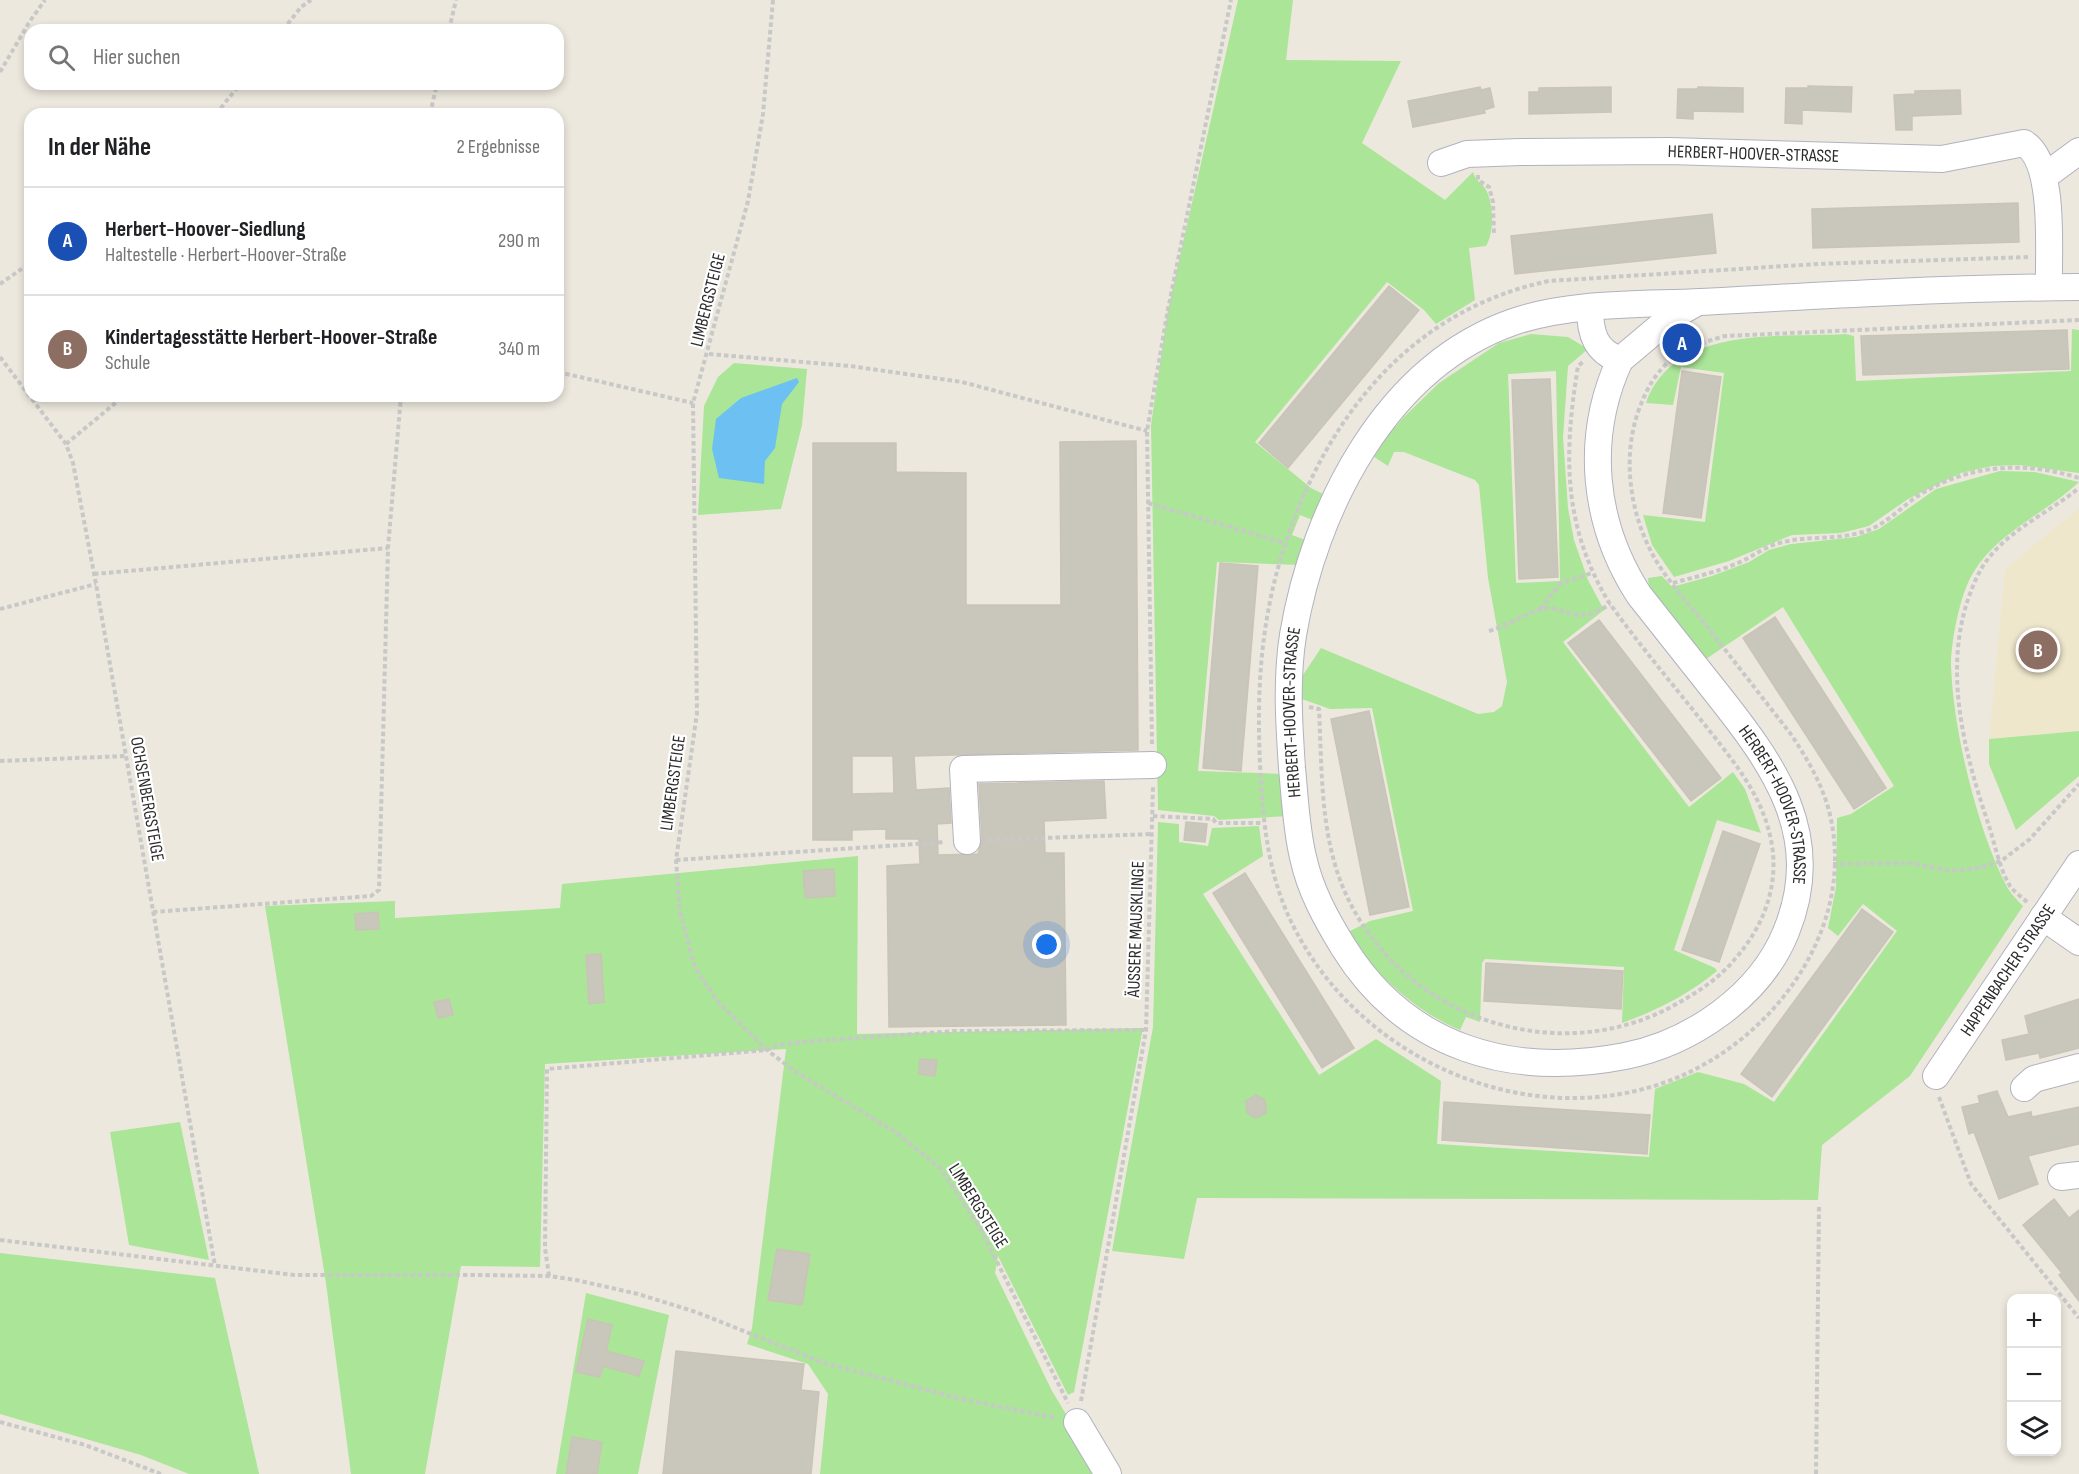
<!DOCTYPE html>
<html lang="de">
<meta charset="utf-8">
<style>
body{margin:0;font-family:"Sofia Sans Condensed",sans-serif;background:#f6f6f6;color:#202124}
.controls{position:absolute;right:18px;bottom:18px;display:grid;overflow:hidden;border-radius:12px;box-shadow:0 3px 9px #0003}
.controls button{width:54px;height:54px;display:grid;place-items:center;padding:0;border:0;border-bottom:2px solid #e0e0e0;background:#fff;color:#202124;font:30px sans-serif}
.you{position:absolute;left:1047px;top:945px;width:21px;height:21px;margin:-15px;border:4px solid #fff;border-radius:50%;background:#1a73e8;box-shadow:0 0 0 9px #1a73e833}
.badge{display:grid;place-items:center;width:39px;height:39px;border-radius:50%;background:#ea580c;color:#fff;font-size:20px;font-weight:700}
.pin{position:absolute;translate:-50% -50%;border:3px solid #fff;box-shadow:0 2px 6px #0006}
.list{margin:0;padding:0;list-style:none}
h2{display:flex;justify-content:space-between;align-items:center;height:78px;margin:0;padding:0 24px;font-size:26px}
h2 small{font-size:20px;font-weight:400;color:#757577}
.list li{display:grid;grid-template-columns:39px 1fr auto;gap:18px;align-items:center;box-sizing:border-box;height:108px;padding:0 24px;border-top:2px solid #e0e0e0}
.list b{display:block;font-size:22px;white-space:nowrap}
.list p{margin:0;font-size:20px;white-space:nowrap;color:#757577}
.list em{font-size:20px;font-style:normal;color:#757577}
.icon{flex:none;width:33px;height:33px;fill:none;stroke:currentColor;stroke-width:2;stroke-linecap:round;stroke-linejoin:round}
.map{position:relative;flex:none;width:2079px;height:1474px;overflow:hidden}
.search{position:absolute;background:#fff;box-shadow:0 3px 9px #0003;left:24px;top:24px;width:540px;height:66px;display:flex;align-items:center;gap:15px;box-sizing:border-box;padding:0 21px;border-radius:18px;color:#757577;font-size:22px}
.panel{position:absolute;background:#fff;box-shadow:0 3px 9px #0003;left:24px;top:108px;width:540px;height:294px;border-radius:18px}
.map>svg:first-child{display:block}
</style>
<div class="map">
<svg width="2079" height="1474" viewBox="0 0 2079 1474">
<rect width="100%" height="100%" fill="#ede8dd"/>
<polygon fill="#efe7cc" points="2079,508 2079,731 1989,739 2005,569"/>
<g fill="#aae598" fill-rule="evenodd">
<path d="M1238,0H1293L1286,60L1401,61L1362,143L1445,200L1473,172C1476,182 1482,182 1486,190C1494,204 1494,233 1486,246L1469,248L1475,300L1436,324L1424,310L1387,282L1255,442L1311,488L1327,496L1315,521L1300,515L1292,535L1308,541L1301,565L1217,562L1198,771L1283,774L1288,816L1219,820L1214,816L1158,810L1151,425L1168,309Z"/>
<path d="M2072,329L2079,330V473L2019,465L1992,466L1961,473L1908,499L1869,526L1841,533L1792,535L1729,561L1674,577L1652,545L1643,515L1705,522L1724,373L1681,367L1673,405L1646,403C1674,325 1779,338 1846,334L1854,336L1856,381L2071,371Z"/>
<path d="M1531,334L1568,337L1588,349L1568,366L1563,437L1568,508L1574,540L1588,580L1604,610L1563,642L1689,807L1733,772L1745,789L1761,833L1717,820L1674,950L1715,968L1717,971C1689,994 1656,1011 1622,1023L1624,967L1485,959L1482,963L1480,1022L1466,1017L1460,1030C1412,1010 1377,973 1344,934L1370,921L1413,911L1372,708L1330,709L1299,698L1303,675L1321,648L1478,714L1494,712L1502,706L1507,682L1488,578L1479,485L1475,480L1404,452H1394L1388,466L1371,455L1404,417L1439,383L1499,343ZM1556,371L1560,581L1516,583L1508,374Z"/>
<polygon points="734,363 807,369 802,425 781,509 698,515 704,406 718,377"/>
<path d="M2000,471L2035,472L2079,482C2045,514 1998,531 1973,573C1960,594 1951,641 1951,665C1953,730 1977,828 2006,885C2010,893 2017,900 2023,906L1910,1076L1822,1145L1818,1200L1197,1198L1184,1259L1112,1251L1153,1027L1158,822L1179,824V842L1208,846L1212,828L1259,826L1263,856L1203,894L1319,1075L1376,1039L1441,1081L1437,1144L1649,1157L1655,1089L1698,1072L1744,1084L1774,1102L1897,931L1863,904L1838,936L1828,928L1836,887L1837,818L1851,814L1894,786L1783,607L1706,659L1649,588L1648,578L1662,576L1672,587L1712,576L1749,562L1769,550L1791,544L1856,537L1879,529L1936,489Z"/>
<polygon points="2079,731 2079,776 2016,830 1989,764 1989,739"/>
<polygon points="858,856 857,1034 1143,1028 1074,1392 1068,1395 998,1256 995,1273 1052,1391 1102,1474 820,1474 828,1394 808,1364 747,1344 752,1328 786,1049 545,1064 540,1267 461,1266 425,1474 351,1474 326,1283 265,906 395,901 395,918 560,908 562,884"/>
<polygon points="180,1122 209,1260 129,1245 110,1132"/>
<polygon points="0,1253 215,1278 259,1474 189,1474 141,1455 0,1414"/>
<polygon points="586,1293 669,1315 638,1474 556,1474"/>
</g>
<polygon fill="#6dc1f2" points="797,378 799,382 782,404 775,448 765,461 764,484 719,478 712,449 716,419 741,398"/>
<g fill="#c9c6bb" stroke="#c9c4b6" stroke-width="1.5" fill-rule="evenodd">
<polygon points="1808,86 1852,87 1851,112 1802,110 1802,124 1785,123 1786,88 1808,88"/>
<polygon points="1480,87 1481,90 1490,88 1494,107 1484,110 1485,113 1413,127 1408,101"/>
<polygon points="1611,87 1611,112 1529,114 1529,92 1539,92 1539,88"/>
<polygon points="1698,87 1743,88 1743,112 1693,111 1693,119 1677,118 1678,89 1698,89"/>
<polygon points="1960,90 1961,114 1912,116 1912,130 1896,130 1894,95 1915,94 1915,91"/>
<polygon points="2018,203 2019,242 1813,248 1812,209"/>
<polygon points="1712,214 1716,253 1515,274 1511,236"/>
<polygon points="1389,286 1419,310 1288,468 1259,443"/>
<polygon points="2067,330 2069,369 1863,375 1861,336"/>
<polygon points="1682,371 1721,377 1701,518 1663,513"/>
<polygon points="1550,379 1558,577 1519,579 1512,380"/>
<path d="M1136,441L1138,750L914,756L916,790L949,788L951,823L937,824L938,855L978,854L982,840L979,784L1104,781L1106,818L1044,821L1045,853H1064L1066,1025L889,1027L887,866L920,864L919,839H886V829L852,830V840H813V443H896V472L966,473V605H1061L1060,442ZM852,756H893L894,793L852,794Z"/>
<polygon points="1220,563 1258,566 1241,771 1203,768"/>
<polygon points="1775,617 1886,788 1854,809 1743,638"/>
<polygon points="1599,620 1721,778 1691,801 1568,643"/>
<polygon points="1369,711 1409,907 1370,915 1331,719"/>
<polygon points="1186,822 1207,824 1205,842 1184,840"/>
<polygon points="1723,831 1760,844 1719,962 1682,950"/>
<polygon points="834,869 835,896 805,898 803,871"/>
<polygon points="1245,873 1354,1048 1322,1068 1213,893"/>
<polygon points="1862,909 1893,932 1772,1097 1741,1074"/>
<polygon points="378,912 379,929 356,930 355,914"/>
<polygon points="601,954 604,1002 589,1004 586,955"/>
<polygon points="1486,963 1623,971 1621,1009 1484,1001"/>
<polygon points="449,999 453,1015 438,1018 434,1002"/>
<polygon points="2079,999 2079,1048 2040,1058 2039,1053 2006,1060 2002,1040 2029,1034 2025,1016"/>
<polygon points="920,1059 937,1060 935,1076 919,1074"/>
<polygon points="1997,1091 2008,1117 2031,1112 2032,1117 2079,1107 2079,1144 2028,1156 2038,1184 1999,1199 1974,1132 1969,1134 1962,1107 1980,1103 1978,1096"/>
<polygon points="1256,1095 1265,1100 1266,1113 1256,1118 1247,1113 1246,1101"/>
<polygon points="1444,1102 1650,1115 1647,1154 1442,1140"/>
<polygon points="2054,1199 2069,1218 2079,1210 2079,1301 2059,1275 2062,1273 2023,1225"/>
<polygon points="777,1249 810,1254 802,1305 768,1300"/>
<polygon points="588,1319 612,1325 606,1351 644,1361 639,1376 603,1366 600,1377 576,1372"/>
<polygon points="676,1351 804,1364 801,1390 819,1392 811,1474 663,1474"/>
<polygon points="572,1437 602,1442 597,1474 566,1474"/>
</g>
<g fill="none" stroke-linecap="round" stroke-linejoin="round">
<defs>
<g id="minor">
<path id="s1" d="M1441,163L1467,154L1520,152L1669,151L1942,159L2024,143C2056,162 2048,252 2049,287"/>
<polyline points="2045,176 2079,151"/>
<path d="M1590,308C1590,333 1595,351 1620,360L1670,318L1696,303"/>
<path id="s2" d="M1620,360C1584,438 1593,524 1639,595C1664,627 1690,659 1715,691C1773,764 1826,835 1786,932C1760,996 1691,1043 1625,1056C1512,1078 1407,1049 1344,948C1326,919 1310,890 1303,857C1296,828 1295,798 1292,768C1289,724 1286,680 1293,635C1314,510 1385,367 1513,322C1572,302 1640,305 1701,302C1827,295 1953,288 2079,287"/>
<polyline points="967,841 963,769 1153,765"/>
<polyline points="2043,917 2079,942"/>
<path id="s3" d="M1936,1076L2079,864"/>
<polyline points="2024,1088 2034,1079 2079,1067"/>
<polyline points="2061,1177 2079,1175"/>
<polyline points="1077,1422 1108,1474"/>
</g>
</defs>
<use href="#minor" stroke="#b1b2bf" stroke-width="28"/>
<g stroke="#c8c8c8" stroke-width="4" stroke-dasharray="4.5 3" stroke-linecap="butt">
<polyline points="773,0 763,114 748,201 693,403 697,713 676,860 680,912 695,968 718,1002 767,1050 793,1070 897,1133 941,1169 980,1228 1068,1403"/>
<polyline points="283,30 301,7 311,0"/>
<polyline points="449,30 456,0"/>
<polyline points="0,72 30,21 45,0"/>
<polyline points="216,114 240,84"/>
<polyline points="430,114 437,84"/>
<polyline points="1478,175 1478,180 1489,187 1493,202 1494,235"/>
<path d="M2028,257L1817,264L1549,281C1409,310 1324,420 1283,551C1259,627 1256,702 1261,781C1264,834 1271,886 1297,933C1365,1061 1527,1132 1666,1082C1771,1044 1857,930 1830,815C1823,785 1807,758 1790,733C1764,700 1738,666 1712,633C1693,608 1669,584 1654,557C1630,514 1622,459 1638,412C1655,364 1677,349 1725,336L2079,320"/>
<polyline points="0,284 30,263"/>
<polyline points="709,354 850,366 962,382 1147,431"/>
<polyline points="0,357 66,444 73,463 96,584 215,1266"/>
<polyline points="558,372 693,403"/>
<polyline points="66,444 124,396"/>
<polyline points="1148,503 1285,543"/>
<polyline points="94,574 388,548"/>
<path d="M1673,583C1695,577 1717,572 1738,563C1752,557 1764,547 1779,543C1808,535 1839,541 1869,530C1889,522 1903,505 1921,494C1970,464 2025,461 2079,478"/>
<polyline points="0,609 96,584"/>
<polyline points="1540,609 1561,583 1592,573"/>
<path d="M1489,631C1506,626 1521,616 1538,610C1566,601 1571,630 1610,604"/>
<path d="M1309,707L1319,709C1322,768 1320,830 1342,885C1396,1019 1563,1075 1685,999C1704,988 1721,976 1735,959C1764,926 1780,884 1771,840C1762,793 1730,757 1701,720C1670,681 1637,642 1608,601C1562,523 1564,452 1578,366L1584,361"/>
<polyline points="1152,744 1147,431 1168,309 1231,0"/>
<polyline points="0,761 127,756"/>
<polyline points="1153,816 1213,819 1216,823 1263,823"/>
<polyline points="988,840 1153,834"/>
<polyline points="676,860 945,842"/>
<polyline points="1833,864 1912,863 1950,871 1979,868 2001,861 2030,839 2079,784"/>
<path d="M2027,902C2022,897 2014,892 2010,886C2000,870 1995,845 1989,826C1962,746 1938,654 1979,573C1999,534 2046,515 2079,488"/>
<polyline points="153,912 371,896 379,890 388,548 401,396"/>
<polyline points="1939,1097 1971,1184 2079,1318"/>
<polyline points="0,1240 294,1275 478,1275 549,1276 576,1280 638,1294 696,1312 824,1363 962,1399 1056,1418"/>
<polyline points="549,1276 545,1248 547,1069 767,1050 778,1045 801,1042 956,1031 1146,1030"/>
<polyline points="1081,1401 1146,1030 1153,787"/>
<polyline points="0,1422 85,1445 161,1474"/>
<polyline points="1816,1474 1819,1206"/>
</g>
<use href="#minor" stroke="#fff" stroke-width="26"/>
</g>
<g text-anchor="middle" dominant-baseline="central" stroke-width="4.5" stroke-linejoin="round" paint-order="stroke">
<g font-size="18" fill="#2b2b2b" stroke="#fff">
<text stroke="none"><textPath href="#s1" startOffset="314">HERBERT-HOOVER-STRASSE</textPath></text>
<text transform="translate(708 300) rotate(-76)">LIMBERGSTEIGE</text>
<text stroke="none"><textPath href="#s2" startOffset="1414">HERBERT-HOOVER-STRASSE</textPath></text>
<text transform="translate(673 783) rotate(-82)">LIMBERGSTEIGE</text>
<text transform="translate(147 799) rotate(80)">OCHSENBERGSTEIGE</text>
<text stroke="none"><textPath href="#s2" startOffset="500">HERBERT-HOOVER-STRASSE</textPath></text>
<text transform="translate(1136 929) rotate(-88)">ÄUSSERE MAUSKLINGE</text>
<text stroke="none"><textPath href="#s3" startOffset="128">HAPPENBACHER STRASSE</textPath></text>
<text transform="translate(978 1206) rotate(58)">LIMBERGSTEIGE</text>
</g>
</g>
</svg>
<div class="controls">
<button>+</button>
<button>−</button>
<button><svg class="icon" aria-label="layers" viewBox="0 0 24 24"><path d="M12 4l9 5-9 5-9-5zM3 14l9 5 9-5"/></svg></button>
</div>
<div class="you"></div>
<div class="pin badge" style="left:1682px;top:343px;background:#1a4fb4">A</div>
<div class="pin badge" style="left:2038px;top:650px;background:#8d6e63">B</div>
<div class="search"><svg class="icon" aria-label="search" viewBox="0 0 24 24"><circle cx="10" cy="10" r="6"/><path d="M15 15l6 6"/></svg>Hier suchen</div>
<section class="panel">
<h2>In der Nähe<small>2 Ergebnisse</small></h2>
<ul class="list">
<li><span class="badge" style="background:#1a4fb4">A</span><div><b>Herbert-Hoover-Siedlung</b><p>Haltestelle · Herbert-Hoover-Straße</p></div><em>290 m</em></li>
<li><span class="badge" style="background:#8d6e63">B</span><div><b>Kindertagesstätte Herbert-Hoover-Straße</b><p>Schule</p></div><em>340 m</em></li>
</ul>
</section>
</div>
